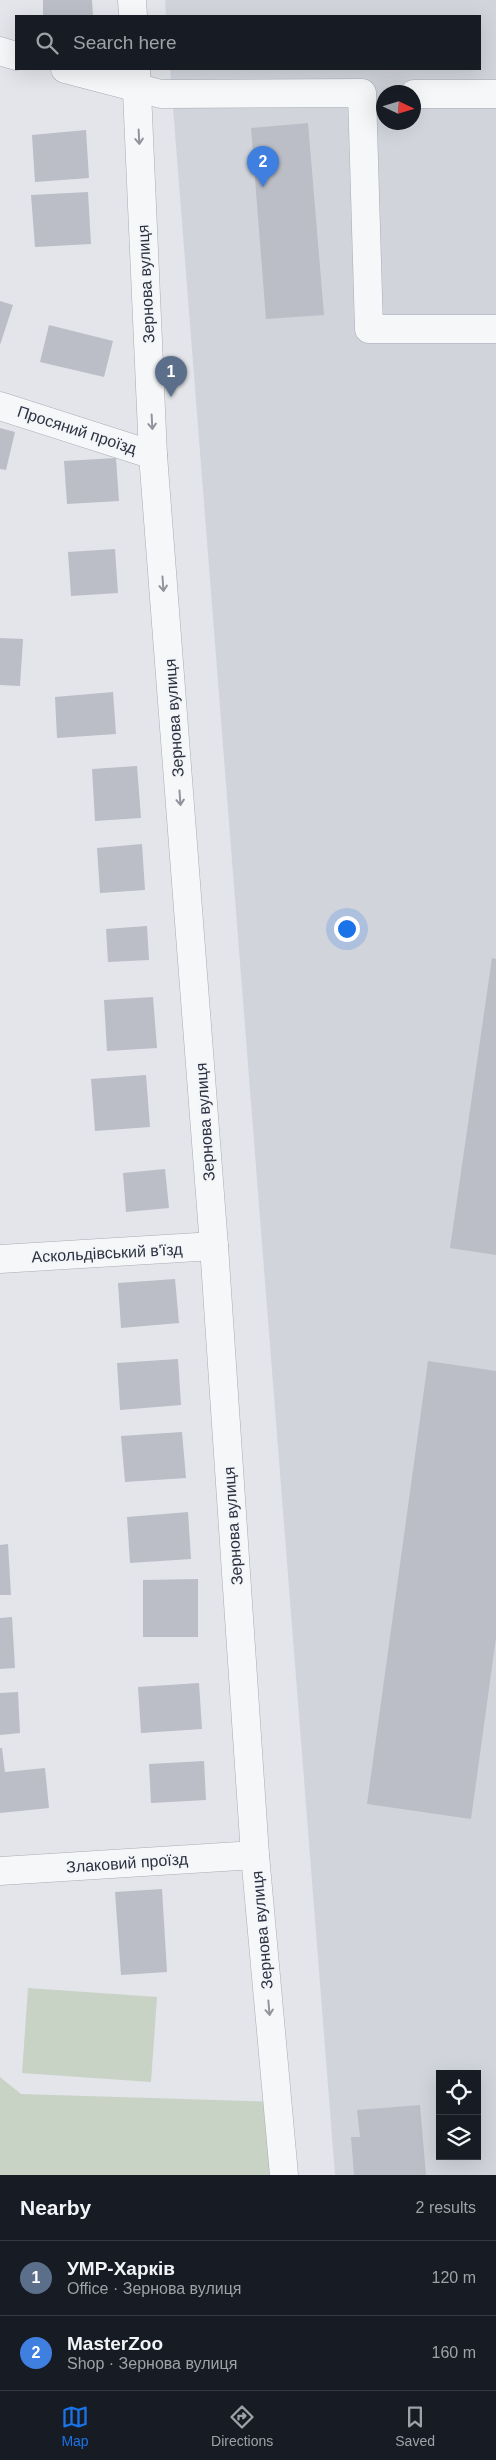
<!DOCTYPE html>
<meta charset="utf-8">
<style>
body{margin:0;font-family:Helvetica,sans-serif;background:#20242c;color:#f1f3f6}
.controls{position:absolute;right:15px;bottom:15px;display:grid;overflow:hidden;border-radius:0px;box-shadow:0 5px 20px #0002}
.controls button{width:45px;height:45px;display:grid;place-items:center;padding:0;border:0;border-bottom:1px solid #363941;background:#171b24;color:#f1f3f6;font:25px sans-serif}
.compass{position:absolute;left:376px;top:85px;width:45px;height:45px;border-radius:50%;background:#171b24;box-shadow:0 5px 20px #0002;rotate:94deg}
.you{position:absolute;left:346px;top:928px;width:18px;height:18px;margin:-12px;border:4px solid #fff;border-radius:50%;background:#1a73e8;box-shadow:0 0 0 8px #1a73e833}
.badge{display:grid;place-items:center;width:32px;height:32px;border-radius:50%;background:#1a73e8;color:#fff;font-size:16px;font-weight:700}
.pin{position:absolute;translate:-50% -41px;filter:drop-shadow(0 1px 2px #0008)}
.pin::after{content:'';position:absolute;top:26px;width:18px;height:15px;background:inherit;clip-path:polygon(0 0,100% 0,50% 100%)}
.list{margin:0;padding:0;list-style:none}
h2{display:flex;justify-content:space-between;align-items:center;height:65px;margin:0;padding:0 20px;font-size:21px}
h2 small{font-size:16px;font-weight:400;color:#9ea1a6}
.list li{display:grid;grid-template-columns:32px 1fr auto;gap:15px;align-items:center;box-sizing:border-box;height:75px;padding:0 20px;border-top:1px solid #363941}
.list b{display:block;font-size:19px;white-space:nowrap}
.list p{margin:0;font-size:16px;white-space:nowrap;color:#9ea1a6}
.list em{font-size:16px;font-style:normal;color:#9ea1a6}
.icon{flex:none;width:28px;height:28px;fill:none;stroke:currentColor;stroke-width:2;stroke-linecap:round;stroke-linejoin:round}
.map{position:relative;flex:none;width:496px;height:2175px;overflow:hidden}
.search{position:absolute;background:#171b24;box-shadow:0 5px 20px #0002;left:15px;right:15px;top:15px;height:55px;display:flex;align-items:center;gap:12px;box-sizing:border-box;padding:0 18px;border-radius:0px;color:#9ea1a6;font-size:19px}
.sheet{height:215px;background:#171b24}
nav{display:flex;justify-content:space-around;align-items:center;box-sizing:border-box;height:70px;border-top:1px solid #363941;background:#171b24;font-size:14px;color:#9ea1a6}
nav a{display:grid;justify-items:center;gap:2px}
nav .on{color:#1a73e8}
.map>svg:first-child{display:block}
</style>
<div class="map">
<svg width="496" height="2175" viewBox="0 0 496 2175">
<rect width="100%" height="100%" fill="#e3e5ea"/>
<path fill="#d2d4dc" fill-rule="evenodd" d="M165,0H496V2175H335L170,69H480V16H166ZM384,92H414V122H384ZM440,2074H477V2156H440Z"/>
<g fill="#c8d3c5">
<polygon points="28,1988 157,1997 151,2082 22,2073"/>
<polygon points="0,2077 21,2094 277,2102 284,2175 0,2175"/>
</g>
<g fill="#bbbec7">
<polygon points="43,0 92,0 93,16 43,16"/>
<polygon points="308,123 324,315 266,319 251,128"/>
<polygon points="86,130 89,178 35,182 32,135"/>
<polygon points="88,192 91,244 35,247 31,195"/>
<polygon points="0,301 13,305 0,345"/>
<polygon points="49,325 113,341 104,377 40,362"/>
<polygon points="0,428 15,432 6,470 0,469"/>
<polygon points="116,458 119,501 67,504 64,461"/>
<polygon points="115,549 118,593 71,596 68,552"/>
<polygon points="0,638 23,639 20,686 0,685"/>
<polygon points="113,692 116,734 57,738 55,697"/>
<polygon points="137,766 141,818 95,821 92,769"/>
<polygon points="142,844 145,890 100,893 97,848"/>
<polygon points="147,926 149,960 108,962 106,929"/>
<polygon points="492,958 496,959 496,1255 450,1248"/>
<polygon points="153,997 157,1048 107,1051 104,1000"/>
<polygon points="146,1075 150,1127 95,1131 91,1079"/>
<polygon points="165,1169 169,1208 126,1212 123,1173"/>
<polygon points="175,1279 179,1323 121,1328 118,1283"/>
<polygon points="178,1359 181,1405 120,1410 117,1363"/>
<polygon points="428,1361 496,1371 496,1638 471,1819 367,1804"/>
<polygon points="182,1432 186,1478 125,1482 121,1436"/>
<polygon points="188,1512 191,1559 130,1563 127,1517"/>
<polygon points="8,1544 11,1595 0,1595 0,1545"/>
<polygon points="198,1579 198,1637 143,1637 143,1580"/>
<polygon points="12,1617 15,1668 0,1669 0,1618"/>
<polygon points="199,1683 202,1729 141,1733 138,1687"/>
<polygon points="18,1692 20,1733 0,1735 0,1693"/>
<polygon points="0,1748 2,1748 5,1772 45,1768 49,1808 0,1813"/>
<polygon points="204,1761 206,1800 151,1803 149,1764"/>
<polygon points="162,1889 167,1972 121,1975 115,1892"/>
<polygon points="420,2105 426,2175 354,2175 351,2137 360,2137 357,2110"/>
</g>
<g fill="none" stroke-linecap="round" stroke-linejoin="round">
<defs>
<g id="minor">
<polyline points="132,0 133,16"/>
<polyline points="0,51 16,56"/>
<polyline points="65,69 161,94 362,93 369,329 496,329"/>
<polyline points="136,69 153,455 214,1246 255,1855 284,2175"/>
<polyline points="414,94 496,94"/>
<polyline points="0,406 153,455"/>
<polyline points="0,1259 214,1246"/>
<polyline points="0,1871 255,1855"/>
</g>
</defs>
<use href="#minor" stroke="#a8acb4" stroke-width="29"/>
<use href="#minor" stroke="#f6f7f9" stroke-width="28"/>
</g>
<defs><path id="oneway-shaft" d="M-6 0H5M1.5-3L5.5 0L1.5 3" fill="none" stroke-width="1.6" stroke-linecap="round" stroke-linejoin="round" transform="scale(1.25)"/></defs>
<g stroke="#91949d">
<use href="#oneway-shaft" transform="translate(139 137) rotate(87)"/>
<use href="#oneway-shaft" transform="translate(152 422) rotate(87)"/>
<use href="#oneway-shaft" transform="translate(163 584) rotate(86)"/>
<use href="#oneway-shaft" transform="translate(180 798) rotate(86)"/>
<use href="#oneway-shaft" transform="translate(269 2008) rotate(85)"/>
</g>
<g text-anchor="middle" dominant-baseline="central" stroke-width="4" stroke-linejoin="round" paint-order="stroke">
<g font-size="16" fill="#2c3241" stroke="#f3f5f8">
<text transform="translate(146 284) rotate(-93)">Зернова вулиця</text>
<text transform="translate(77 430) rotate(18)">Просяний проїзд</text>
<text transform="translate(174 718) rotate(-94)">Зернова вулиця</text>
<text transform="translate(205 1122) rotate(-94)">Зернова вулиця</text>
<text transform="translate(107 1253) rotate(-3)">Аскольдівський в'їзд</text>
<text transform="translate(233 1526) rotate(-94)">Зернова вулиця</text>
<text transform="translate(127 1863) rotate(-4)">Злаковий проїзд</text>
<text transform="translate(262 1930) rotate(-95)">Зернова вулиця</text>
</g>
</g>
</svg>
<div class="controls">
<button><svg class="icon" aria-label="locate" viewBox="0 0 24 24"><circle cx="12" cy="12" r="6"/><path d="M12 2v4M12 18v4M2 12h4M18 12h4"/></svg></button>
<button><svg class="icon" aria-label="layers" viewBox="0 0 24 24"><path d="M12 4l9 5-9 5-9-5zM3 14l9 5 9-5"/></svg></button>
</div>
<svg class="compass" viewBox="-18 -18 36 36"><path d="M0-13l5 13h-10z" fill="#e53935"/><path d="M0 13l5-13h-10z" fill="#9ea1a6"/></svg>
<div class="you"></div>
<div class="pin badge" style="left:171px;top:397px;background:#5c6f8a">1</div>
<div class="pin badge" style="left:263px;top:187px;background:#3f7fe0">2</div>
<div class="search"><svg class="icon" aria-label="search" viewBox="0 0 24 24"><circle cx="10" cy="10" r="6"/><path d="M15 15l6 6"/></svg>Search here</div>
</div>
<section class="sheet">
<h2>Nearby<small>2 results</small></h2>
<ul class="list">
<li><span class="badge" style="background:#5c6f8a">1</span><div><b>УМР-Харків</b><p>Office · Зернова вулиця</p></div><em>120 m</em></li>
<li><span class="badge" style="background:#3f7fe0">2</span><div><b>MasterZoo</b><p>Shop · Зернова вулиця</p></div><em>160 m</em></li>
</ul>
</section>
<nav>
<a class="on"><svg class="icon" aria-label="map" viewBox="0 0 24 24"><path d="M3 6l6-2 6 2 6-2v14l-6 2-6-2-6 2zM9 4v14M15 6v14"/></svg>Map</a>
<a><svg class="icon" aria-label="directions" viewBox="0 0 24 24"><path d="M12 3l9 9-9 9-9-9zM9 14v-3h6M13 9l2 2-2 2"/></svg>Directions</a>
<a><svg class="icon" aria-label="saved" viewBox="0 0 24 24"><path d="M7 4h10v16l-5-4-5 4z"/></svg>Saved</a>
</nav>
